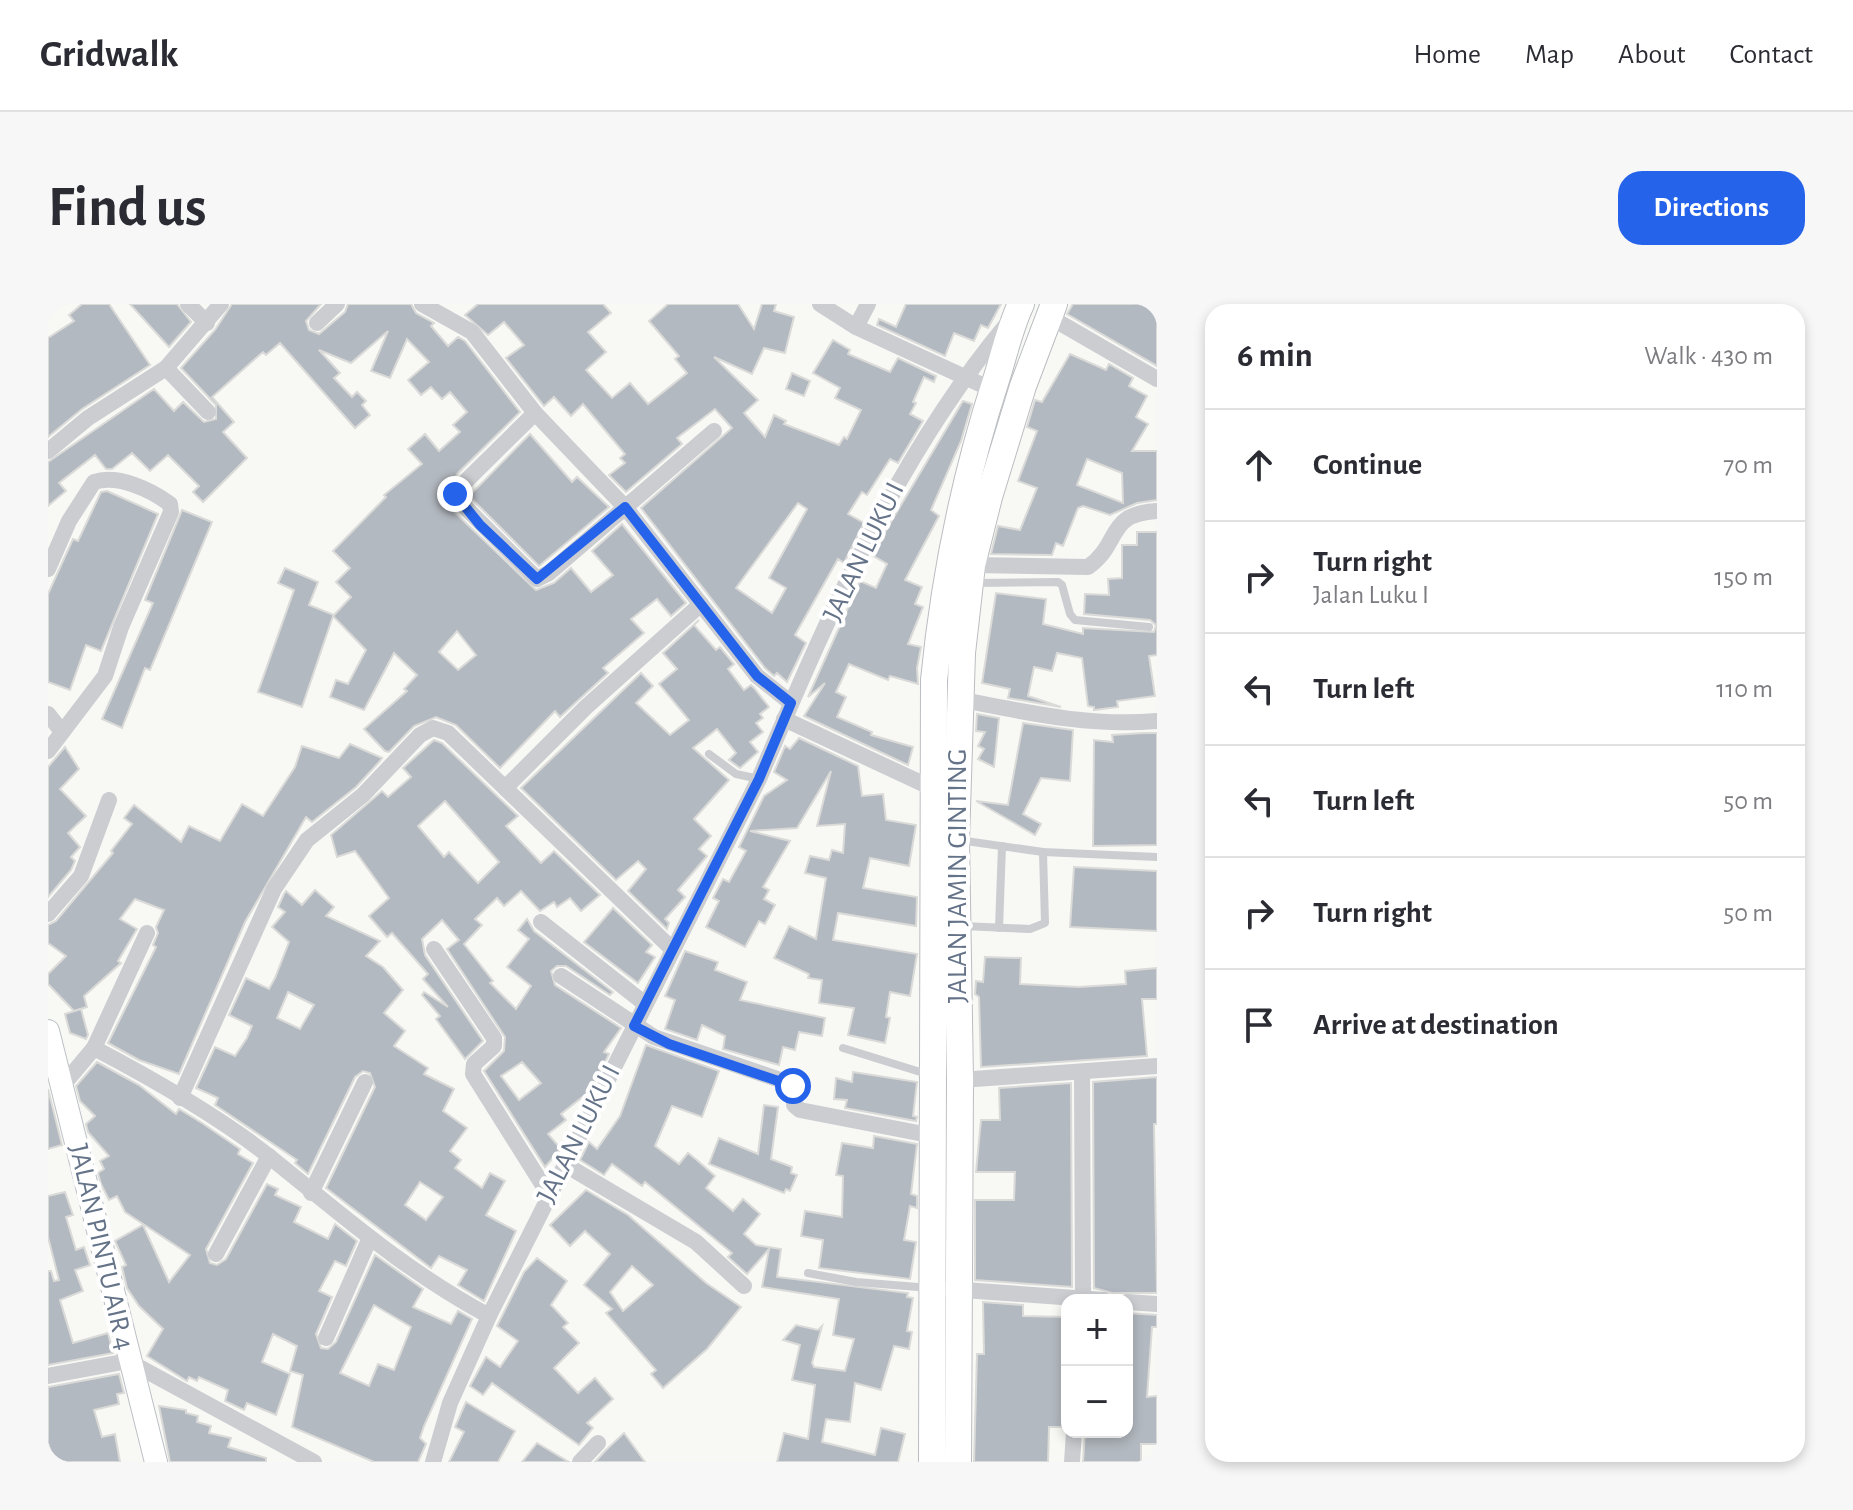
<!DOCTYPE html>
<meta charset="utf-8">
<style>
body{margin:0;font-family:"Alegreya Sans",sans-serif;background:#f7f7f7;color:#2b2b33}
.controls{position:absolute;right:24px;bottom:24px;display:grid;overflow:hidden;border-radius:16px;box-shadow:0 4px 12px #0003}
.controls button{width:72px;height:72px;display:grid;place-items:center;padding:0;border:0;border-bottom:2px solid #e1e1e2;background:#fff;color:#2b2b33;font:40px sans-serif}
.stop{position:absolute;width:24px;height:24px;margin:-18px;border:6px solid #2563eb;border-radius:50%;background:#fff}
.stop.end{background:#2563eb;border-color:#fff;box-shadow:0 2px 8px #0008}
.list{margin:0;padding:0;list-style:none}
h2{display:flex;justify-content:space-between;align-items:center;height:104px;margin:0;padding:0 32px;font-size:34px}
h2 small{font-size:26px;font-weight:400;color:#7c7c81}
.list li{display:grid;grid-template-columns:52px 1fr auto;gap:24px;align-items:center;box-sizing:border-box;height:112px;padding:0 32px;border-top:2px solid #e1e1e2}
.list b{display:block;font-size:30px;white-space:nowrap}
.list p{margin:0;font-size:26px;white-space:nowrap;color:#7c7c81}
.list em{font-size:26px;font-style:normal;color:#7c7c81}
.icon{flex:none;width:44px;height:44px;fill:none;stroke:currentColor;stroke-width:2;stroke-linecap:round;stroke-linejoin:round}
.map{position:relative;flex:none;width:1109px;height:1158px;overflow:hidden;border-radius:24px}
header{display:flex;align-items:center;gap:48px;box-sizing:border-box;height:112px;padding:0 40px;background:#fff;border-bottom:2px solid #e1e1e2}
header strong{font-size:38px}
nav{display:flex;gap:44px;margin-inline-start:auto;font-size:28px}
.intro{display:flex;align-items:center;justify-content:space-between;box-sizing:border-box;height:192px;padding:0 48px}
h1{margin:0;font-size:56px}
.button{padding:20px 36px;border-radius:24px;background:#2563eb;color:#fff;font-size:28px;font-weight:700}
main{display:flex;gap:48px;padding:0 48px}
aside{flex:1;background:#fff;border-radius:24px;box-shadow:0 4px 12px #0003}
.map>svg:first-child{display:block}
</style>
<header>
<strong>Gridwalk</strong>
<nav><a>Home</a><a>Map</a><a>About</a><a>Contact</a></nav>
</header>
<div class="intro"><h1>Find us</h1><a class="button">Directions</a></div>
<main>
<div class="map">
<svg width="1109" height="1158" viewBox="0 0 1109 1158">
<rect width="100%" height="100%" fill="#f8f8f5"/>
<g fill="#b3b9c0" stroke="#dadad8" stroke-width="2" fill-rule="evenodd">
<polygon points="34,0 61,0 102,61 34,105 0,133 0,34 26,17 21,11"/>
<polygon points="82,0 129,0 143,18 121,43"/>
<path d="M184,0H273L258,17L261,26L271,30L297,8L300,0H363L368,9L386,19L383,22L400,42L410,33L417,37L472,108L410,169L396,191L399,201L488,286L506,279L523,264L543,288L565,271L544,247L574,220L638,299L623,312L609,295L583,315L596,329L555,364L560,369L512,413L507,407L452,464L408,421L388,413L366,422L341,448L337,447L316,425L359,387L356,385L369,371L346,349L316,406L282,393L288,376L300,380L318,346L285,312L254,403L210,388L246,286L230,279L237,264L270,278L261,301L286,311L303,293L288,278L302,264L285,247L338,193L336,191L374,160L360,145L377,130L391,147L412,128L405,121L419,108L402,88L394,95L383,83L373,91L360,76L381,58L359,35L342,74L323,67L340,27L303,59L271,46L292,69L286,74L304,93L309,88L318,97L314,101L322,111L307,124L232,39L218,51L215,48L164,93L186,118L175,128L199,154L155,198L145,188L151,182L120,151L102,167L84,149L64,165H58L47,151L11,179L18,187L0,202V158L106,85L126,107L135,98L156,118L168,115V101L133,64L167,26ZM409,327L428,351L410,366L391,348Z"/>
<path d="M430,0H555L563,9L540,28L558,48L538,66L564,94L582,79L600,100L639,69L627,55L631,52L601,17L620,0H690L706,25L714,0H728L726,7L746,13L737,49L716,44L704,70L666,53L710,96L696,109L717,133L726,111L738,117L736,120L791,141L796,133L799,135L813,106L787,94L792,84L765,69L785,36L802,46L800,50L842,68L850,54L888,72L886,78L876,73L865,98L868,99L862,110L875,117L850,159L842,155L819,191L814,188L800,210L816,219L796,259L790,255L747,331L758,339L739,378L729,369L726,372L717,364L593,204L684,124L667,105L629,134L634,140L578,188L561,171L577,159L572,154L577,150L535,100L523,112L506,93L496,102L458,54L476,41L456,18L440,31L417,11ZM750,199L759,205L721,274L738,284L724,309L688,284Z"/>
<polygon points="858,0 953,0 940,24 933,21 926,37 906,29 897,52 829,21 831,15 848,23"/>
<polygon points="1025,0 1109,0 1109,62 1019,10"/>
<path d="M1022,50L1058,66L1061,60L1085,74L1081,82L1099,92L1088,113L1100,120L1084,147H1109V196L1089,199L1062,211L1035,202L1030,204L1015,242L1008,239L1004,251L943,250L950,222L972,226L989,184L970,177L989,127L979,123L987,96L994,98ZM1039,155L1074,169L1075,199L1029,181Z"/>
<polygon points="744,69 762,77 756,92 738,85"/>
<polygon points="915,97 924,100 913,137 883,206 891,212 857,276 874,283 867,300 875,303 860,340 873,343 869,364 870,380 842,372 840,376 801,360 788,388 798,393 789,413 824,428 823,431 865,443 860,461 756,412 777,379 760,393 812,277 828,284 839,260 824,251 828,243"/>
<polygon points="482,130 524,178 529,173 561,203 491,262 421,192"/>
<polygon points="59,187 110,210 53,347 38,341 22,386 0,378 0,290 25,235 30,237 53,188"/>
<polygon points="134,206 164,218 102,366 97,364 74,424 54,415 105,299 97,296"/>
<polygon points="1089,228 1109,228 1109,351 1101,352 1107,392 1069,397 1070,403 1046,406 1046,403 1040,402 1034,354 1009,349 1004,367 986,363 980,392 1013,403 960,394 962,385 934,379 948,289 998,295 995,320 1035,330 1035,324 1106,328 1108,321 1102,316 1036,310 1037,290 1061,291 1060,275 1074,274 1074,241 1089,241"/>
<polygon points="651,316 646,321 668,346 672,343 686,360 680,365 696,386 703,381 706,384 721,403 712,410 715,414 708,419 715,428 702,438 710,448 692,464 681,456 688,449 669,425 645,444 681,476 646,515 663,532 651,545 659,552 630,586 637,593 617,615 621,619 619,625 580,587 598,565 590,557 568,576 473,484 593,369 605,382 588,399 622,431 641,416 611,380 629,365 615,349"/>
<polygon points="929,410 951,414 946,463 930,455 936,445 930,442 937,428 928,427"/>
<polygon points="975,419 1025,426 1022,477 993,474 975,510 993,520 987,531 928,497 960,501"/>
<polygon points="1096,429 1109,429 1109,541 1045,542 1046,436 1065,438 1064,431"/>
<polygon points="751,434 810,462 814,492 835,490 838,516 868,521 861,562 822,554 815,584 869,593 868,622 790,609 785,636 869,650 862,692 842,688 838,713 842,714 837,739 800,731 806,704 771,699 774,676 760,674 761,670 726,654 741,622 768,635 778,574 757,569 762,552 781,556 784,546 795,549 797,520 769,522 783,467 749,524 702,527 742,537 715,583 721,586 716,595 727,601 717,620 711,617 697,643 658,623 671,597 665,594 675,575 681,578 698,547 691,543 716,492 739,476 726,468 737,442 742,445"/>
<path d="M386,436L394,439L470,512L458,522L493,559L506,547L552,591L533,607L522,594L509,603L506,598L492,607L473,587L456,602L449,594L427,615L434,621L416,640L445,677L442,679L468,705L483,682L459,663L481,635L470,626L479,615L486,627L565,688L562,691L518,662H509L503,667L507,681L573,724L556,748L561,750L542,787L513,810L518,816L500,830L513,845L497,863L436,767L456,747L457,733L399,645L411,636L394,616L374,635L377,651L435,737L417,755L388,715L392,712L374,691L376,688L400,703L375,675L380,670L344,629L339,633L321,612L341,594L307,547L289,553L283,531L334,487L340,493L363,473L355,464ZM397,497L451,558L430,579L401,548L396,553L370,522ZM474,758L493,779L471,796L453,772Z"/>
<polygon points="302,440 334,454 332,457 308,483 264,518 258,513 197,618 131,770 91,756 60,739 108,643 105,641 110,629 108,623 116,606 87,595 72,615 89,625 70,657 73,659 36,692 39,703 26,707 0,680 0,670 18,652 0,639 0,621 8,617 65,549 63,547 84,520 76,514 86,501 133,538 141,522 172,537 194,500 215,512 247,463 254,442 291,454"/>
<polygon points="17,443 31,465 12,485 38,512 20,529 32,543 23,553 27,557 23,566 0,593 0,463"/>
<polygon points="1026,563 1109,567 1109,627 1022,623"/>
<path d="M267,586L286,603L278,612L332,637L318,652L335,663L355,686L336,709L357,727L346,742L380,764L376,770L406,785L395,807L419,824L402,847L413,856L407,864L434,884L442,869L457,877L438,911L468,927L436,997L410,981L419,966L391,952L383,964L278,884L327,783L322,769L315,767L307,773L260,870L247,859L249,856L167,801L170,794L148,784L167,743L187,752L199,734L204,722L181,711L198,674L221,685L227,674L241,638L224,623L237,608L230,603L236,590L238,587L254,601ZM240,688L266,701L252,725L229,714ZM372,878L395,893L378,916L357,901Z"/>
<polygon points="565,604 604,641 598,648 607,653 590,679 536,638"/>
<polygon points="637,647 670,658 667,666 699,678 692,696 777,714 774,732 751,728 747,746 735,743 731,761 675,745 677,732 654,721 649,736 617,725 627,696 617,692"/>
<polygon points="937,653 973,654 972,680 1031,683 1078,680 1077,667 1109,664 1109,695 1094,695 1099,752 933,763 931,693 927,690 928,677 935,678"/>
<polygon points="33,705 40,731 38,735 22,729 17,710"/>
<polygon points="598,741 671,767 654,813 624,802 607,842 631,860 640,849 650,857 667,872 658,884 685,907 695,895 712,910 696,930 708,941 733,945 729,973 860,989 859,993 865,994 859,1027 864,1028 861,1045 846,1042 833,1086 807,1079 802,1118 778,1115 774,1138 827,1151 833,1124 857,1130 850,1158 729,1158 736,1129 760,1135 767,1081 744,1076 752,1041 735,1036 748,1021 770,1026 774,1022 764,1059 766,1063 797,1067 806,1035 785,1031 791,995 714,983 721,945 699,970 680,953 684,949 597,878 594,882 564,860 556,871 532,856 541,838 549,845 572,812"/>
<path d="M49,758L91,781L128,810L131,805L154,819L192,845L190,850L205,859L158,945L162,959L169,961L178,955L219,880L230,885L227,891L253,903L246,918L280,935L287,920L309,937L298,962L287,957L271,987L284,993L268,1030L273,1044L280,1045L288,1038L327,951L375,985L365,1003L403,1020L410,1007L424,1015L376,1122L372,1134L378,1140L370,1158H326L244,1123L255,1071L242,1067L249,1042L225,1030L214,1058L242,1070L228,1111L199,1099L196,1106L177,1097L180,1086L151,1073L149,1077L141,1073L139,1077L99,1052L115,1025L91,1002L79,984L74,963L78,961L67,937L95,921L121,978L142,951L77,908L69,892L61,896L53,880L50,869L56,865L52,857L61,852L40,828L38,820L47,812L32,797L28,782ZM326,1001L363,1023L346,1066L330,1060L321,1082L292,1069Z"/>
<polygon points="805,768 869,778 865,812 869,813 868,817 797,804 799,796 786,795 788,774 804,778"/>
<polygon points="1109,773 1109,820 1106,820 1109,989 1064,989 1046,984 1045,778"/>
<polygon points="1023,779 1024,983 927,976 927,896 966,896 967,868 928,868 933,816 952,816 951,784"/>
<polygon points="0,785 14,841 0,845"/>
<polygon points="716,801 730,803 723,855 744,863 743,869 749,871 742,887 738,885 736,889 661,860 671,834 710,850"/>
<polygon points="826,832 869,840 863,890 869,892 869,904 862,902 856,936 868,938 862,975 771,964 775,936 753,932 757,907 794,913 795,872 788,871 794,839 825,844"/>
<path d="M538,886L580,911L658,979L693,1003L659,1045L615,1084L603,1070L608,1066L558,1009L564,1005L536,981L562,950L537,927L522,942L502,921ZM584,962L605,981L575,1007L562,988Z"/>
<polygon points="17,888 25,911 18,913 28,946 36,943 42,961 27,966 35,987 12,996 25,1039 60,1029 65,1049 0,1061 0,967 3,967 6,977 11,976 0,933 0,892"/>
<polygon points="489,954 519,977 503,1001 520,1019 515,1023 531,1039 506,1064 530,1089 547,1074 565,1095 539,1119 545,1124 531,1141 444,1079 435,1091 422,1082 438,1053 452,1063 470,1037 449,1022 476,968"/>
<polygon points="935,998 975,1001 975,1012 1019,1013 1019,1120 1016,1123 1001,1123 1000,1158 926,1158 929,1050 936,1050"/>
<polygon points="1079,1009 1109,1011 1109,1023 1104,1023 1099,1093 1109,1092 1109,1140 1093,1140 1093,1158 1035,1158 1037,1128 1079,1128"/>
<polygon points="71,1070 76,1089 69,1090 71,1100 46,1106 54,1133 67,1130 72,1158 6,1158 0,1139 0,1083"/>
<polygon points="418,1098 467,1127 450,1158 401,1158 416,1128 407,1123"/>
<polygon points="111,1102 138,1106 138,1109 150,1112 149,1118 163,1122 161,1129 183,1134 180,1143 218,1154 218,1158 122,1158"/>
<polygon points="576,1129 597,1158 547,1158 557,1147"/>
<polygon points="489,1139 521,1158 474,1158"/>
</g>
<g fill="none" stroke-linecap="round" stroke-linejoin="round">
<defs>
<polyline id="secondary" points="0,727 108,1158"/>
<g id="trunk">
<path d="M884,1158L886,376C896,274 916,174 948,76C956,51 962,23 973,0"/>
<polyline points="910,1158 912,776 908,536 914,349 924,261 941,193 975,82 1006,0"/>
</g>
</defs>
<use href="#secondary" stroke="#bcc0c6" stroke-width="24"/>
<use href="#trunk" stroke="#babdc1" stroke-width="28"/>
<g stroke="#cbcdd1" stroke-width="8">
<polyline points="925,279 1010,278 1014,281 1022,310 1027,316 1101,323"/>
<polyline points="661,450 688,470 711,475"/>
<polyline points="911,536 995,548 1109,553"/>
<polyline points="915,622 982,625 997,619 995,548"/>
<polyline points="951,624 954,542"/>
<polyline points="795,744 882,771"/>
<polyline points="760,969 808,978 882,984"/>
</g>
<g stroke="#cbcdd1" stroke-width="16">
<polyline points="140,0 159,19"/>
<polyline points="374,0 424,28 487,109 577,203 709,372 743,399"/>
<polyline points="772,0 808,23 945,86"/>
<polyline points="1000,12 1109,75"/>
<polyline points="269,19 289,0"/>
<polyline points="808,23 820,0"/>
<polyline points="118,64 160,108"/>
<polyline points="487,109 419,176 407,193 489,275 501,269 666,127"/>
<polyline points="0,147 40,114 118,64 173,0"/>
<path d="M924,261L1040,263C1074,239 1057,210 1109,207"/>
<path d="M0,265L21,217L46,178C70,170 103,186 122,200L123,208L73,323L57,372L0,447"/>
<path d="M910,395C977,408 1040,423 1109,417"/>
<polyline points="0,410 14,428"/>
<polyline points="736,415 884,484"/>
<polyline points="457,484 538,403 653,300"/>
<polyline points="0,610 33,572 61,496"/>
<polyline points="493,618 596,699"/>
<polyline points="386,645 446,734 446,742 426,760 425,770 501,891"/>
<polyline points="513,672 606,733 741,779 746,787 746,801 752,806 886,832"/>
<polyline points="46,744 99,629"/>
<polyline points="1034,768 1035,996"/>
<polyline points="912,776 1109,762"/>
<path d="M15,781L46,744C101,773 175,815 223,854C298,914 356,966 441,1012"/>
<polyline points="132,794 226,585 259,536 315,491 372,431 385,424 400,429 624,645"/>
<polyline points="516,860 648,938 696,982"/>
<polyline points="263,889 317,778"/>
<polyline points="168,950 221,852"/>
<polyline points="902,985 1056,996"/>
<polyline points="1079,998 1109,1000"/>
<polyline points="278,1034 321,936"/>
<polyline points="0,1072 80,1057 266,1158"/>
<path d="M385,1158L402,1099L441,1012L711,475C778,317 848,153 959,20"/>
<polyline points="532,1158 550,1139"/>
<polyline points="1024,1158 1026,1128"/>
</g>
<use href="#secondary" stroke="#fff" stroke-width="22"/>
<use href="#trunk" stroke="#fff" stroke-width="26"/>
</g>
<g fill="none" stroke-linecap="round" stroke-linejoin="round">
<polyline stroke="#2563eb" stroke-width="10" points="407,190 432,221 489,275 577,203 709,372 743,399 711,475 586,722 621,740 745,782"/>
</g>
<g text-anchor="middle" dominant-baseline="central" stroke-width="8" stroke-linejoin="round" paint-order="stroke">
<g font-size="28" fill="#657389" stroke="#fff">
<text transform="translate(816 248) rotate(-64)">JALAN LUKU I</text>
<text transform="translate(910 572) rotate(-90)">JALAN JAMIN GINTING</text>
<text transform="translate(531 830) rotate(-63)">JALAN LUKU I</text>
<text transform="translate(53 943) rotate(77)">JALAN PINTU AIR 4</text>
</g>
</g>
</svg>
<div class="controls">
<button>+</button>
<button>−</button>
</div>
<div class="stop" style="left:745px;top:782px"></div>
<div class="stop end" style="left:407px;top:190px"></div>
</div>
<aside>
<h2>6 min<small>Walk · 430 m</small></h2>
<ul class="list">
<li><svg class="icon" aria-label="ahead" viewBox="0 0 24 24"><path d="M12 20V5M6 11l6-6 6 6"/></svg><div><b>Continue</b></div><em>70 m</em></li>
<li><svg class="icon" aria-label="right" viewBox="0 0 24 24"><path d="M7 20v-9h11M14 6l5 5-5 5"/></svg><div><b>Turn right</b><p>Jalan Luku I</p></div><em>150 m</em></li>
<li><svg class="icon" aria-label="left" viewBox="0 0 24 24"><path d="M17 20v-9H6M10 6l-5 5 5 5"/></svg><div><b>Turn left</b></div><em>110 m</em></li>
<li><svg class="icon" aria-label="left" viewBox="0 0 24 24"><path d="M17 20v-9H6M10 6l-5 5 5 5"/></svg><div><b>Turn left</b></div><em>50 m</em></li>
<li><svg class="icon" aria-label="right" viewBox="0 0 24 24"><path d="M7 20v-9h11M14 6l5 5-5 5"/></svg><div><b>Turn right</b></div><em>50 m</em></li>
<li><svg class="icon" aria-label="arrive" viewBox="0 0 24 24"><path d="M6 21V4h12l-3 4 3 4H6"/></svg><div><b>Arrive at destination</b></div></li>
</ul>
</aside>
</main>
